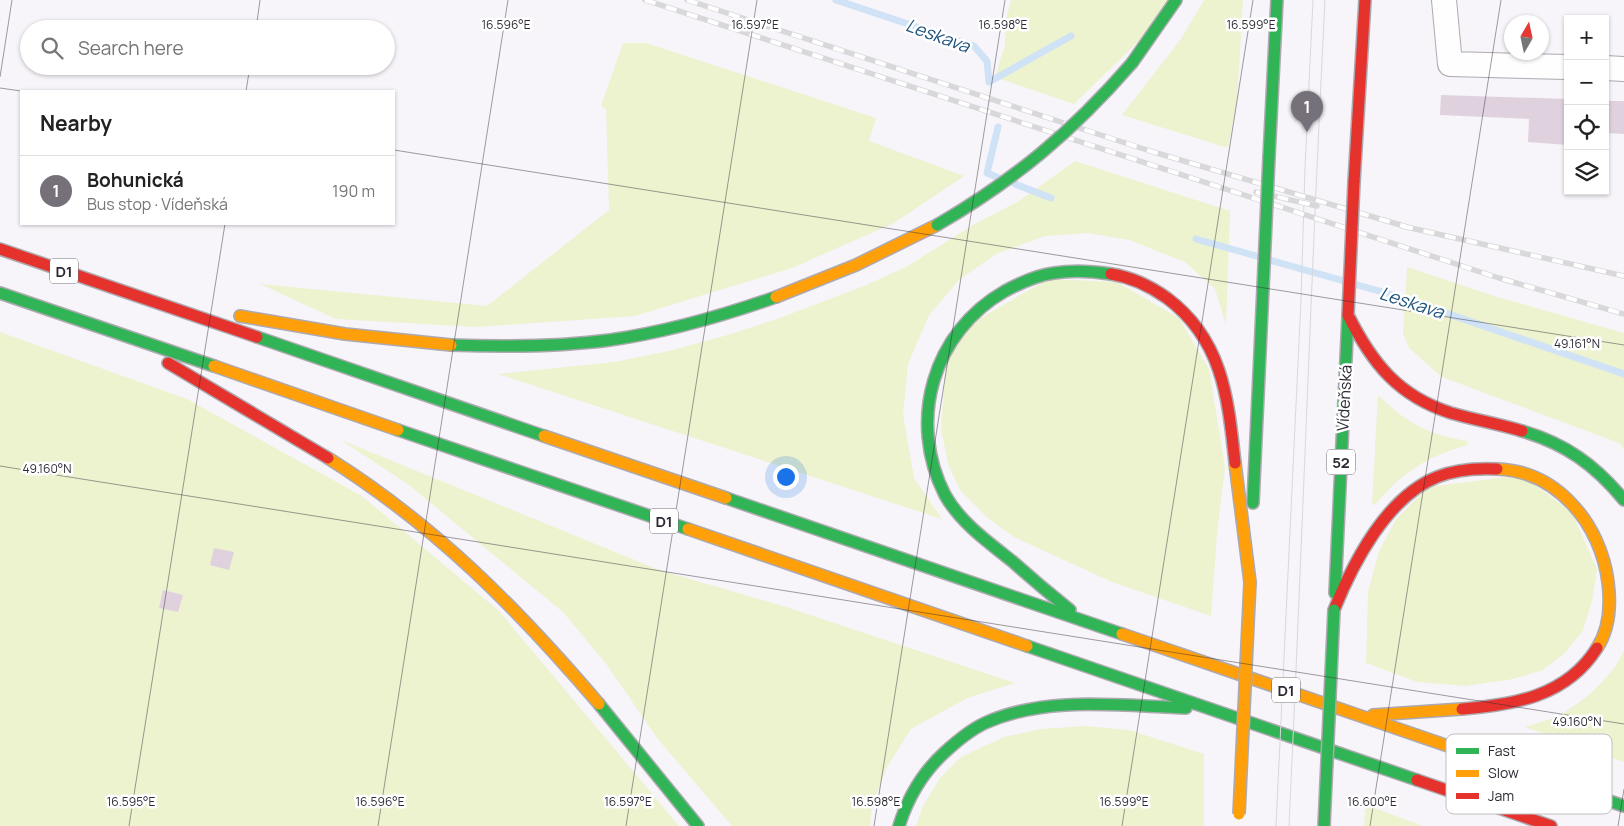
<!DOCTYPE html>
<meta charset="utf-8">
<style>
body{margin:0;font-family:Manrope,sans-serif;background:#f6f6f6;color:#222}
.controls{position:absolute;right:15px;top:15px;display:grid;overflow:hidden;border-radius:0px;box-shadow:0 1px 4px #0004}
.controls button{width:45px;height:45px;display:grid;place-items:center;padding:0;border:0;border-bottom:1px solid #e0e0e0;background:#fff;color:#222;font:25px sans-serif}
.compass{position:absolute;left:1504px;top:15px;width:45px;height:45px;border-radius:50%;background:#fff;box-shadow:0 1px 4px #0004;rotate:9deg}
.you{position:absolute;left:785px;top:476px;width:18px;height:18px;margin:-12px;border:4px solid #fff;border-radius:50%;background:#1a73e8;box-shadow:0 0 0 8px #1a73e833}
.badge{display:grid;place-items:center;width:32px;height:32px;border-radius:50%;background:#75707a;color:#fff;font-size:16px;font-weight:700}
.pin{position:absolute;translate:-50% -41px;filter:drop-shadow(0 1px 2px #0008)}
.pin::after{content:'';position:absolute;top:26px;width:18px;height:15px;background:inherit;clip-path:polygon(0 0,100% 0,50% 100%)}
.list{margin:0;padding:0;list-style:none}
h2{display:flex;justify-content:space-between;align-items:center;height:65px;margin:0;padding:0 20px;font-size:21px}
h2 small{font-size:16px;font-weight:400;color:#767676}
.list li{display:grid;grid-template-columns:32px 1fr auto;gap:15px;align-items:center;box-sizing:border-box;height:70px;padding:0 20px;border-top:1px solid #e0e0e0}
.list b{display:block;font-size:19px;white-space:nowrap}
.list p{margin:0;font-size:16px;white-space:nowrap;color:#767676}
.list em{font-size:16px;font-style:normal;color:#767676}
.icon{flex:none;width:28px;height:28px;fill:none;stroke:currentColor;stroke-width:2;stroke-linecap:round;stroke-linejoin:round}
.map{position:relative;flex:none;width:1624px;height:826px;overflow:hidden}
.search{position:absolute;background:#fff;box-shadow:0 1px 4px #0004;left:20px;top:20px;width:375px;height:55px;display:flex;align-items:center;gap:12px;box-sizing:border-box;padding:0 18px;border-radius:28px;color:#767676;font-size:19px}
.panel{position:absolute;background:#fff;box-shadow:0 1px 4px #0004;left:20px;top:90px;width:375px;height:135px;border-radius:0px}
.map>svg:first-child{display:block}
</style>
<div class="map">
<svg width="1624" height="826" viewBox="0 0 1624 826">
<rect width="100%" height="100%" fill="#f7f5f9"/>
<g fill="#edf2cf">
<polygon points="1011,0 1171,0 1149,31 1074,104 995,77 1005,45 1006,20"/>
<polygon points="1204,0 1243,0 1237,100 1228,148 1122,115 1181,39"/>
<polygon points="623,43 646,43 876,118 869,141 964,176 894,223 792,268 635,316 476,327 336,319 260,284 487,306 609,210 606,109 601,106"/>
<polygon points="1075,161 1230,211 1226,325 1215,289 1185,262 1129,240 1088,233 1045,236 996,254 959,280 929,315 908,364 903,415 914,478 942,519 498,374 614,362 669,351 724,336 777,319 864,286 906,267 973,225 1019,201"/>
<polygon points="1407,267 1494,296 1624,333 1624,449 1619,443 1442,377 1409,348 1403,333"/>
<polygon points="1048,279 1117,282 1179,318 1209,369 1225,467 1217,534 1211,616 1112,582 1014,537 988,518 960,490 948,464 941,428 946,362 967,326"/>
<polygon points="0,332 187,399 362,496 499,611 679,826 0,826"/>
<path d="M1378,395C1405,422 1429,435 1467,441L1468,445C1429,455 1400,474 1375,505L1372,504Z"/>
<polygon points="341,440 659,570 786,607 1015,683 967,698 911,729 887,767 872,805 870,826 732,826 657,738 607,665 563,612 409,485"/>
<polygon points="1522,475 1572,513 1597,569 1592,601 1583,630 1566,652 1543,670 1513,679 1465,686 1417,682 1366,663 1368,592 1379,551 1397,518 1428,487"/>
<path d="M1624,651V762L1525,727C1538,723 1554,719 1565,712C1589,697 1612,676 1624,651Z"/>
<polygon points="1085,726 1129,730 1204,754 1204,826 916,826 923,806 940,778 961,757 1004,737 1041,729"/>
<polygon points="1366,805 1423,826 1364,826"/>
</g>
<g fill="none" stroke-linecap="round" stroke-linejoin="round">
<g stroke="#d0e3f6" stroke-width="7">
<polyline points="836,0 974,46 987,61 989,82 1071,36"/>
<polyline points="998,127 987,173 999,178"/>
<polyline points="1015,184 1051,198"/>
<polyline points="1196,239 1260,257"/>
<polyline points="1270,260 1344,281"/>
<polyline points="1354,284 1390,294 1624,374"/>
</g>
</g>
<g fill="#e0d1de">
<polygon points="1441,95 1568,99 1568,145 1528,142 1529,119 1440,115"/>
<polygon points="1605,101 1624,101 1624,134 1605,133"/>
<polygon points="214,548 234,552 229,570 210,565"/>
<polygon points="163,590 183,595 178,612 159,608"/>
</g>
<g fill="none" stroke-linecap="round" stroke-linejoin="round">
<defs>
<g id="street">
<polyline points="1444,0 1450,64 1568,67"/>
<polyline points="1605,68 1624,69"/>
</g>
<g id="fast">
<polyline points="1132,63 1176,0"/>
<polyline points="1269,157 1277,0"/>
<polyline points="0,293 214,366"/>
<polyline points="257,337 544,436"/>
<path d="M451,345C504,347 557,347 610,340C667,332 722,316 776,297"/>
<polyline points="398,430 688,529"/>
<path d="M1522,431C1566,444 1595,465 1624,500"/>
<polyline points="726,498 1122,634"/>
<polyline points="1253,503 1263,288"/>
<polyline points="1335,593 1348,316"/>
<path d="M1070,610C1050,594 1031,578 1012,561C988,542 960,522 945,495C907,421 933,332 1005,291C1020,283 1037,275 1054,273C1073,270 1092,271 1111,274"/>
<polyline points="1027,646 1417,780"/>
<polyline points="599,704 698,826"/>
<polyline points="1518,770 1624,806"/>
<path d="M899,826C908,797 923,772 945,752C957,741 970,730 985,723C1047,695 1121,706 1186,708"/>
</g>
<g id="slow">
<polyline points="776,297 856,265 937,225"/>
<polyline points="240,316 345,334 451,345"/>
<polyline points="214,366 398,430"/>
<polyline points="544,436 726,498"/>
<path d="M328,458C436,526 516,607 599,704"/>
<polyline points="1235,463 1250,582"/>
<path d="M1497,469C1558,471 1601,525 1608,582C1611,605 1610,628 1597,648"/>
<polyline points="688,529 1027,646"/>
<polyline points="1122,634 1518,770"/>
<polyline points="1373,715 1462,709"/>
</g>
<g id="jam">
<polyline points="1354,182 1365,0"/>
<polyline points="0,249 257,337"/>
<path d="M1111,274C1131,277 1150,286 1167,298C1223,340 1228,398 1235,463"/>
<path d="M1348,315C1372,363 1398,396 1451,413C1475,420 1499,424 1522,431"/>
<polyline points="168,363 328,458"/>
<path d="M1334,610C1353,563 1387,497 1437,477C1457,469 1477,468 1497,469"/>
<path d="M1462,709C1514,705 1567,696 1597,648"/>
<polyline points="1417,780 1551,826"/>
</g>
</defs>
<use href="#street" stroke="#ada9b1" stroke-width="26"/>
<use href="#fast" stroke="#ada9b1" stroke-width="14"/>
<use href="#slow" stroke="#ada9b1" stroke-width="14"/>
<use href="#jam" stroke="#ada9b1" stroke-width="14"/>
<use href="#street" stroke="#fefefe" stroke-width="24"/>
<use href="#fast" stroke="#30b455" stroke-width="11"/>
<use href="#slow" stroke="#ff9f0a" stroke-width="11"/>
<use href="#jam" stroke="#e5322d" stroke-width="11"/>
<g stroke="#d8d7d9" stroke-width="1">
<polyline points="1276,826 1301,300 1305,168 1313,0"/>
<path d="M1289,826C1302,551 1311,275 1325,0"/>
</g>
<defs>
<g id="rail">
<polyline points="645,0 1499,278 1624,314"/>
<polyline points="687,0 1150,151 1407,227"/>
<polyline points="1256,192 1317,206"/>
<polyline points="1402,226 1624,276"/>
</g>
</defs>
<use href="#rail" stroke="#d8d7d9" stroke-width="5.5"/>
<use href="#rail" stroke="#fff" stroke-width="4" stroke-dasharray="11" stroke-linecap="butt"/>
<defs>
<g id="fast-bridge">
<path d="M937,225C1016,179 1072,132 1132,63"/>
<polyline points="1263,288 1269,157"/>
<polyline points="1324,826 1334,610"/>
</g>
<polyline id="slow-bridge" points="1239,814 1250,582"/>
<polyline id="jam-bridge" points="1348,315 1354,182"/>
</defs>
<use href="#fast-bridge" stroke="#ada9b1" stroke-width="14" stroke-linecap="butt"/>
<use href="#slow-bridge" stroke="#ada9b1" stroke-width="14" stroke-linecap="butt"/>
<use href="#jam-bridge" stroke="#ada9b1" stroke-width="14" stroke-linecap="butt"/>
<use href="#fast-bridge" stroke="#30b455" stroke-width="11"/>
<use href="#slow-bridge" stroke="#ff9f0a" stroke-width="11"/>
<use href="#jam-bridge" stroke="#e5322d" stroke-width="11"/>
</g>
<path fill="none" stroke="#2f2935" stroke-width="1" stroke-opacity="0.45" d="M256,29L260,0M0,77L12,0M0,88L21,91M246,91L250,66M394,150L1624,345M0,466L1624,724M129,826L225,224M378,826L508,0M626,826L757,0M874,826L1005,0M1122,826L1253,0M1370,826L1501,0M1618,826L1624,789"/>
<g text-anchor="middle" dominant-baseline="central" stroke-width="5" stroke-linejoin="round" paint-order="stroke">
<g fill="#fff" stroke="#6d6972" stroke-width="1">
<rect x="50" y="258.5" width="28" height="25" rx="4"/>
<rect x="1327" y="449.5" width="28" height="25" rx="4"/>
<rect x="650" y="508.5" width="28" height="25" rx="4"/>
<rect x="1272" y="677.5" width="28" height="25" rx="4"/>
</g>
<g font-size="15" font-weight="bold" fill="#2f2935">
<text x="64" y="271">D1</text>
<text x="1341" y="462">52</text>
<text x="664" y="521">D1</text>
<text x="1286" y="690">D1</text>
</g>
<g font-size="16" fill="#2f2935" stroke="#fff">
<text transform="translate(1344 398) rotate(-87)">Vídeňská</text>
</g>
<g font-size="18" font-style="italic" fill="#1f547e" stroke="#fff">
<text transform="translate(938 35) rotate(20)">Leskava</text>
<text transform="translate(1412 302) rotate(18)">Leskava</text>
</g>
</g>
<rect x="1446" y="734" width="166" height="80" rx="8" fill="#fff" stroke="#c1bfc2" stroke-width="1"/>
<rect x="1456" y="748" width="23" height="6" fill="#30b455"/>
<rect x="1456" y="770" width="23" height="7" fill="#ff9f0a"/>
<rect x="1456" y="793" width="23" height="6" fill="#e5322d"/>
<g font-size="14" fill="#2f2935">
<text x="1488" y="756">Fast</text>
<text x="1488" y="778">Slow</text>
<text x="1488" y="801">Jam</text>
</g>
<g font-size="12" text-anchor="middle" fill="#2f2935" stroke="#fff" stroke-width="5" stroke-linejoin="round" paint-order="stroke">
<text x="506" y="29">16.596°E</text>
<text x="755" y="29">16.597°E</text>
<text x="1003" y="29">16.598°E</text>
<text x="1251" y="29">16.599°E</text>
<text x="1577" y="348">49.161°N</text>
<text x="47" y="473">49.160°N</text>
<text x="1577" y="726">49.160°N</text>
<text x="131" y="806">16.595°E</text>
<text x="380" y="806">16.596°E</text>
<text x="628" y="806">16.597°E</text>
<text x="876" y="806">16.598°E</text>
<text x="1124" y="806">16.599°E</text>
<text x="1372" y="806">16.600°E</text>
</g>
</svg>
<div class="controls">
<button>+</button>
<button>−</button>
<button><svg class="icon" aria-label="locate" viewBox="0 0 24 24"><circle cx="12" cy="12" r="6"/><path d="M12 2v4M12 18v4M2 12h4M18 12h4"/></svg></button>
<button><svg class="icon" aria-label="layers" viewBox="0 0 24 24"><path d="M12 4l9 5-9 5-9-5zM3 14l9 5 9-5"/></svg></button>
</div>
<svg class="compass" viewBox="-18 -18 36 36"><path d="M0-13l5 13h-10z" fill="#e53935"/><path d="M0 13l5-13h-10z" fill="#767676"/></svg>
<div class="you"></div>
<div class="pin badge" style="left:1307px;top:132px">1</div>
<div class="search"><svg class="icon" aria-label="search" viewBox="0 0 24 24"><circle cx="10" cy="10" r="6"/><path d="M15 15l6 6"/></svg>Search here</div>
<section class="panel">
<h2>Nearby<small></small></h2>
<ul class="list">
<li><span class="badge">1</span><div><b>Bohunická</b><p>Bus stop · Vídeňská</p></div><em>190 m</em></li>
</ul>
</section>
</div>
